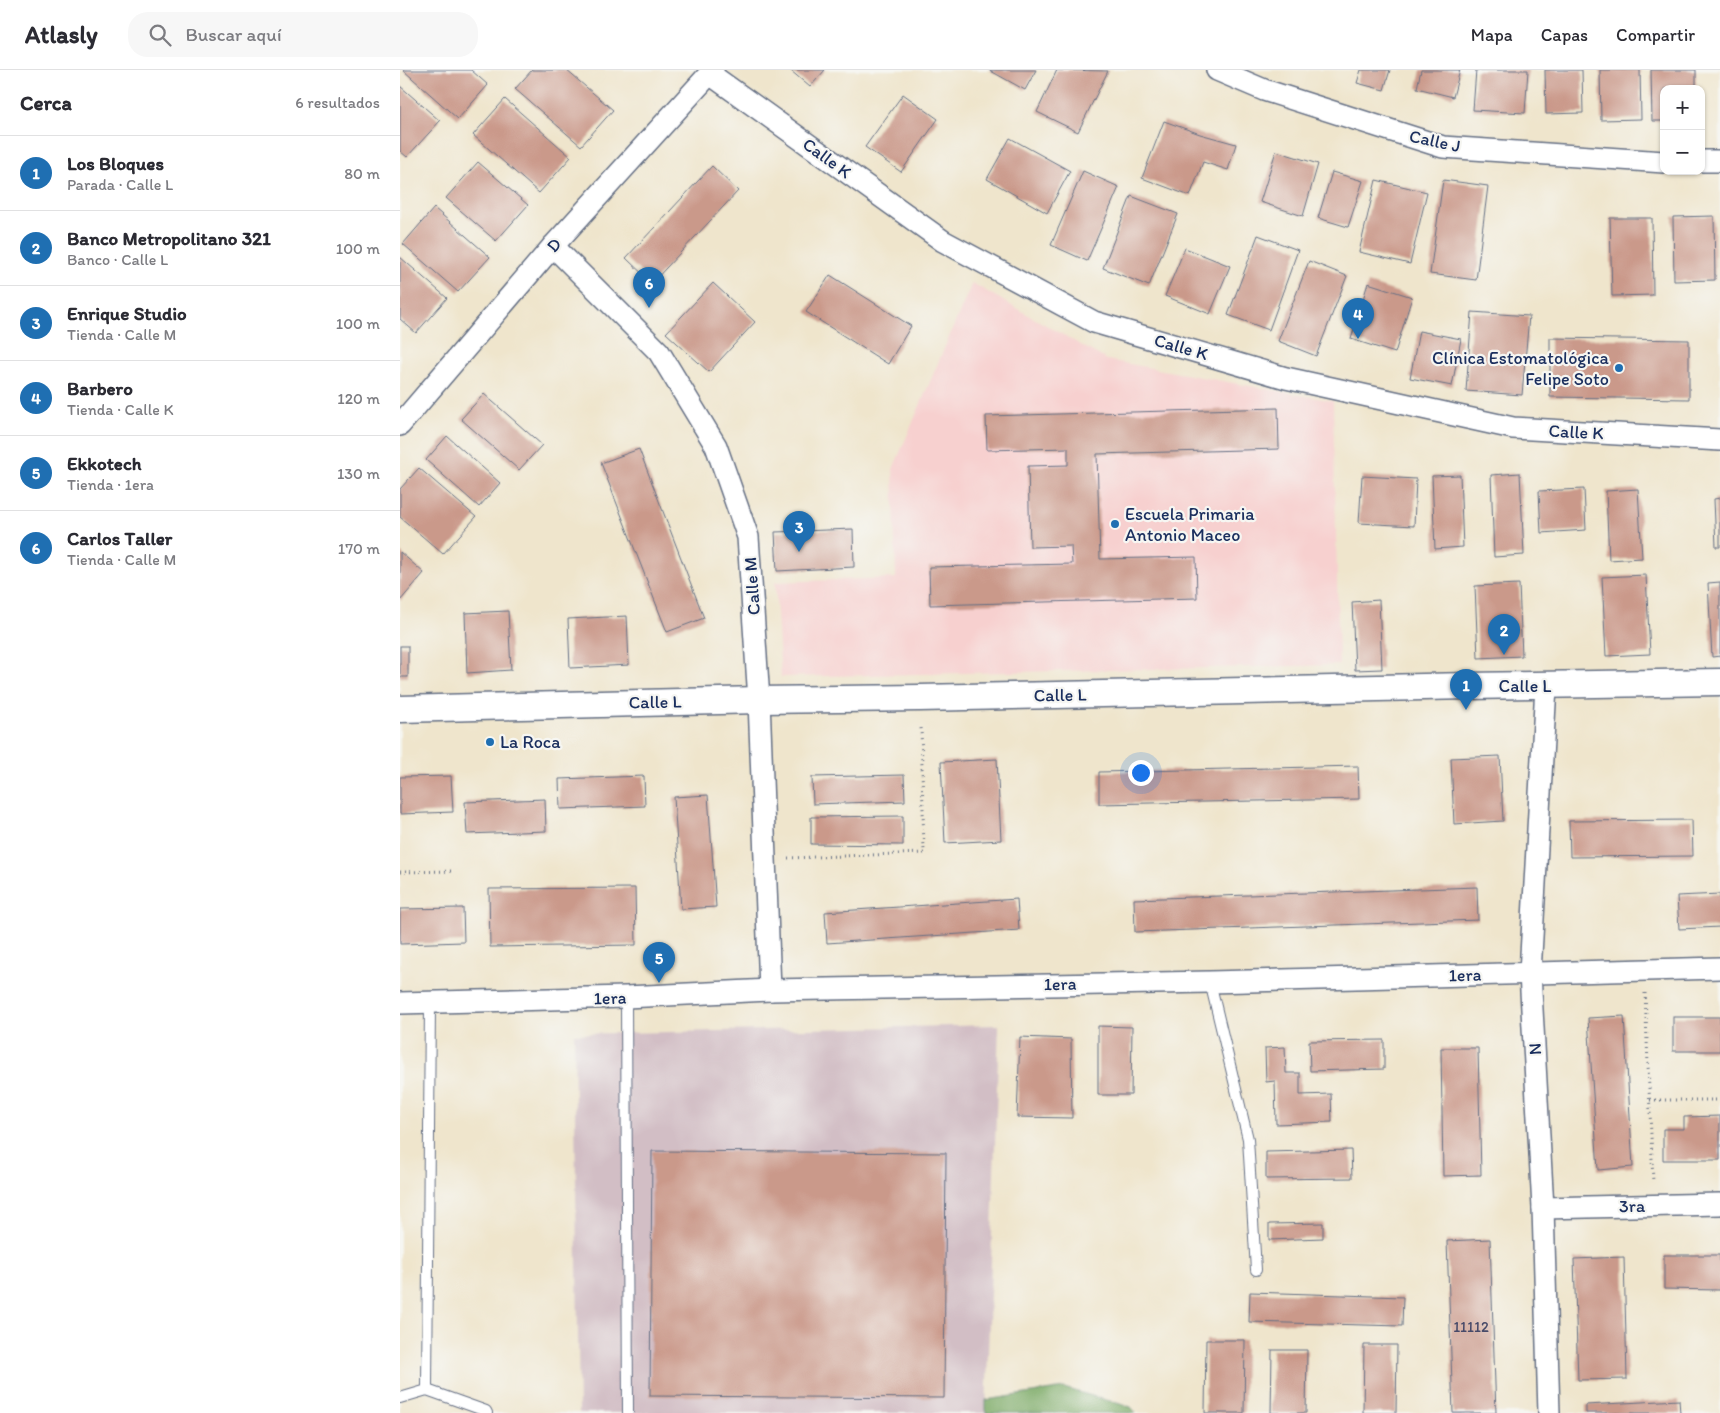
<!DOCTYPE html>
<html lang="es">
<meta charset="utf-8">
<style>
body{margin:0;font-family:Itim,sans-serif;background:#f7f7f7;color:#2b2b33}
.controls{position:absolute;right:15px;top:15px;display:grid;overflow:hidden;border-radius:10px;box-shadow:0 1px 4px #0004}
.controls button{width:45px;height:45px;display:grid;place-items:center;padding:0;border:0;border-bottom:1px solid #e1e1e2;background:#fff;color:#2b2b33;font:25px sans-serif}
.you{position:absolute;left:740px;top:702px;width:18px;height:18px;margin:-12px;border:4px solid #fff;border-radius:50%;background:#1a73e8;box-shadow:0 0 0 8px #1a73e833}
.badge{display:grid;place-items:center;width:32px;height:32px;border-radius:50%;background:#1f6fb2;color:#fff;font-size:16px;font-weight:700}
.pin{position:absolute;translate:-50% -41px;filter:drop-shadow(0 1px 2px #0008)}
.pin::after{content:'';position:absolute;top:26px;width:18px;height:15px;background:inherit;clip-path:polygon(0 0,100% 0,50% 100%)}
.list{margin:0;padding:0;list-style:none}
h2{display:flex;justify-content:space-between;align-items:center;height:65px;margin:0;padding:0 20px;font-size:21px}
h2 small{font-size:16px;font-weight:400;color:#7c7c81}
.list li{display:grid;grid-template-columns:32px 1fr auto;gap:15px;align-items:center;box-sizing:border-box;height:75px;padding:0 20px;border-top:1px solid #e1e1e2}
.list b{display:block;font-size:19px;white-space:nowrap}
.list p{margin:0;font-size:16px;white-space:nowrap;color:#7c7c81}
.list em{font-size:16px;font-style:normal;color:#7c7c81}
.icon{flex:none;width:28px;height:28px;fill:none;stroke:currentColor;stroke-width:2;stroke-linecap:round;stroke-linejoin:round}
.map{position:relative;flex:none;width:1320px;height:1343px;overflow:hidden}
header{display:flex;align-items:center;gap:30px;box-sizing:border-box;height:70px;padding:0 25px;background:#fff;border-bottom:1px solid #e1e1e2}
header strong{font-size:24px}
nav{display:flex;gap:28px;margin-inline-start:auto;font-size:18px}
.search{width:350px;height:45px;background:#f7f7f7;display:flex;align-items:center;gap:12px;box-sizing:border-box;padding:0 18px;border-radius:20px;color:#7c7c81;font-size:19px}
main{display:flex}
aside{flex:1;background:#fff}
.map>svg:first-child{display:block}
</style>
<header>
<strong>Atlasly</strong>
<div class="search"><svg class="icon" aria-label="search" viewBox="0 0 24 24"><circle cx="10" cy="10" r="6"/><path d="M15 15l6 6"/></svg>Buscar aquí</div>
<nav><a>Mapa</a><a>Capas</a><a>Compartir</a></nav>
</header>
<main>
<aside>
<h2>Cerca<small>6 resultados</small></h2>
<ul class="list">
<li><span class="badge">1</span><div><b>Los Bloques</b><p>Parada · Calle L</p></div><em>80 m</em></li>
<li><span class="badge">2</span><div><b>Banco Metropolitano 321</b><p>Banco · Calle L</p></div><em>100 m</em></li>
<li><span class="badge">3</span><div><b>Enrique Studio</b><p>Tienda · Calle M</p></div><em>100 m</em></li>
<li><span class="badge">4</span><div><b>Barbero</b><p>Tienda · Calle K</p></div><em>120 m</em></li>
<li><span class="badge">5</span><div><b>Ekkotech</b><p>Tienda · 1era</p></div><em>130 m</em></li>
<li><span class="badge">6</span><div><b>Carlos Taller</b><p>Tienda · Calle M</p></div><em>170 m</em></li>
</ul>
</aside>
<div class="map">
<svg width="1320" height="1343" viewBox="0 0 1320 1343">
<rect width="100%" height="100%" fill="#f6f6f2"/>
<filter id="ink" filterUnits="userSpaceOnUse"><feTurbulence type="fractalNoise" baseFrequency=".02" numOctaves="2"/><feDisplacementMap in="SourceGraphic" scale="10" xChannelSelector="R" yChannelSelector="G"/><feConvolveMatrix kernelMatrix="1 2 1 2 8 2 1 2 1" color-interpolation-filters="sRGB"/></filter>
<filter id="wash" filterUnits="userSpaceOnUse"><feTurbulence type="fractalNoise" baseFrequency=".0096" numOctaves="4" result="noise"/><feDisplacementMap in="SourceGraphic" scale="20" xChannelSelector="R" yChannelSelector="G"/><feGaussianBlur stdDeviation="1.12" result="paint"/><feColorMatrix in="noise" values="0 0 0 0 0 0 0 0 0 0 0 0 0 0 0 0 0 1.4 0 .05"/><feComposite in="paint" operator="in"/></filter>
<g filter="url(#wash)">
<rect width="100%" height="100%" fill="#efe5cc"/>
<polygon fill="#f7d0cf" points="572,213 707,290 933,331 939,595 381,607 375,512 496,508 493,399"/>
<polygon fill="#d2bec5" points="599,955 586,1343 179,1343 174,964"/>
<polygon fill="#79a963" stroke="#4a6c60" points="664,1318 731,1337 736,1343 586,1343 586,1330"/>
<g id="blocks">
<g fill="#ca998a">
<polygon points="3,0 71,0 88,15 58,49"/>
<polygon points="132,0 166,0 213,40 181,76 115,19"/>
<polygon points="390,0 425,0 410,17"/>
<polygon points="589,0 636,0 625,20"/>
<polygon points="657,0 708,1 678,62 637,42"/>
<polygon points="961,0 990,0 984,20 957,13"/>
<polygon points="1021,0 1060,0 1053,27 1017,18"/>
<polygon points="1076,0 1128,0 1125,43 1073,40"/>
<polygon points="1145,0 1182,0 1183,43 1146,44"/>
<polygon points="1200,0 1240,0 1241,49 1201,50"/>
<polygon points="1251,0 1296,0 1296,19 1264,19 1264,51 1252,51"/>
<polygon points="0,16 40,51 7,87 0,81"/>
<polygon points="503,24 538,49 501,102 465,77"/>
<polygon points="105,29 171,87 139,123 73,65"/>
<polygon points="764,51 800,64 836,74 828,100 803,92 790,126 742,108"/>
<polygon points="610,68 670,101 647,143 587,109"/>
<polygon points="876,81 918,94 903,146 860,132"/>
<polygon points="78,92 128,135 96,171 46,128"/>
<polygon points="312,96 338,121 252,213 226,188"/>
<polygon points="683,101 719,117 687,191 651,175"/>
<polygon points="932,102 963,111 948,157 918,148"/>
<polygon points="976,110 1027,122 1010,194 959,182"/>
<polygon points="1043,110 1088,116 1076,210 1030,204"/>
<polygon points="731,126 778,144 749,216 703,198"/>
<polygon points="34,138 90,187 58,222 3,174"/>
<polygon points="1314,146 1315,210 1274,211 1273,147"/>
<polygon points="1210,148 1252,148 1253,225 1212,226"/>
<polygon points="858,165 898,180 869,260 828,245"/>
<polygon points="785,178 830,196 810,244 765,226"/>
<polygon points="0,187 47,228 16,263 0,249"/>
<polygon points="909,191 947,206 916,286 878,271"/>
<polygon points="430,205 511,256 488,294 406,242"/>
<polygon points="313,213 355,252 309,302 266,263"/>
<polygon points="968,213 1012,227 995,283 951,269"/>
<polygon points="1072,242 1129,246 1122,325 1066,321"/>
<polygon points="1019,261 1061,269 1052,316 1010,308"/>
<polygon points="1150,268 1289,270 1289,329 1150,327"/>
<polygon points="84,324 142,375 119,400 61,349"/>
<polygon points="878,338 879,379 697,384 700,489 796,487 797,528 530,535 529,497 672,494 671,476 630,477 628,396 668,395 668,378 587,380 586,346"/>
<polygon points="47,366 100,413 79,437 26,390"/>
<polygon points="239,379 304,548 267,562 201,393"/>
<polygon points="19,398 76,447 43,484 0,447 0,419"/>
<polygon points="1120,403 1124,485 1094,487 1091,405"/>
<polygon points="1060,405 1063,477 1035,479 1032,406"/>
<polygon points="962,406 1016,409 1014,456 959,453"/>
<polygon points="1184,419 1186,460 1141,463 1139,421"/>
<polygon points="1238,419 1242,488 1209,490 1206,421"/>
<polygon points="1320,428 1320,477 1316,477 1314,429"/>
<polygon points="453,459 454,497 377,501 375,462"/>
<polygon points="0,482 24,503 0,531"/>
<polygon points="1246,505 1250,584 1206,586 1202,507"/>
<polygon points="1320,512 1320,586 1312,587 1308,513"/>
<polygon points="1119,514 1122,586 1078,588 1075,516"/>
<polygon points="979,530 982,599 955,600 952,532"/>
<polygon points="108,541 111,600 67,603 65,543"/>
<polygon points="227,546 229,595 170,598 168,549"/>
<rect x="0" y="576" width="8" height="31"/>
<polygon points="1100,686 1103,751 1054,754 1051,688"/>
<polygon points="597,689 601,770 545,773 541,692"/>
<polygon points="958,696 959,729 699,734 699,702"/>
<polygon points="504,705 505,731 413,734 412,707"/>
<polygon points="51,706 53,742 0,744 0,707"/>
<polygon points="244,706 245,736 160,739 159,709"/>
<polygon points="308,725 316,837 281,839 274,727"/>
<polygon points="145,729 146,761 67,764 65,732"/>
<polygon points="503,746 503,775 411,774 411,747"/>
<polygon points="1292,750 1293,786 1170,787 1169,751"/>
<polygon points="1077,817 1078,850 735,862 734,829"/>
<polygon points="235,818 236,875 90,877 89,819"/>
<polygon points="1320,824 1320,857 1279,859 1277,826"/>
<polygon points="617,829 619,860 427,873 425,842"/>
<polygon points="63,838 64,872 0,874 0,839"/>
<polygon points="1224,946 1233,1097 1198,1100 1188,948"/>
<rect x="1273" y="947" width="47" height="34"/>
<polygon points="698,956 732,957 731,1025 698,1025"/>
<polygon points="620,967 671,969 672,1048 617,1047"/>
<polygon points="984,970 984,999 910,1001 909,971"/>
<polygon points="885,977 886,1003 900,1003 900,1025 931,1024 932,1052 876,1054 875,1011 866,1012 865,978"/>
<polygon points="1041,978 1078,978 1081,1105 1043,1106"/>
<polygon points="1320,1046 1320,1090 1263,1090 1263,1059 1284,1059 1284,1047"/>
<polygon points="951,1080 952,1108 866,1109 866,1082"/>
<polygon points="252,1081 546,1083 544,1328 250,1326"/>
<polygon points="923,1153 923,1168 869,1170 869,1154"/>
<polygon points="1090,1169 1096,1343 1053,1343 1047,1171"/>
<polygon points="1264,1185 1320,1185 1320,1220 1264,1219"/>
<polygon points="1224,1187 1227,1309 1178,1310 1174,1189"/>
<polygon points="850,1222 1003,1227 1002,1256 849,1252"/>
<polygon points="806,1270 845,1270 844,1343 805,1343"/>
<polygon points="964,1275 997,1275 996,1343 963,1343"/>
<polygon points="872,1280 907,1280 906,1343 871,1343"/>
<polygon points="1279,1330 1280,1343 1186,1343 1186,1335"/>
</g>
</g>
</g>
<g filter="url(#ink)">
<use href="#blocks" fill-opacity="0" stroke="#656f84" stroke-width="1"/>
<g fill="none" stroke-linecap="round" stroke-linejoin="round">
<defs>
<g id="service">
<polyline points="810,912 848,1069 856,1200"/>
<polyline points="226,927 228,1343"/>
<polyline points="27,1320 30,932"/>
<polyline points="0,1328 27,1320 86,1341 87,1343"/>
</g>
<g id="minor">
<polyline points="817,0 864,20 1043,77 1264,92"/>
<polyline points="310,4 543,171 694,252 886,308 1113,358 1320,370"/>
<polyline points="1301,91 1320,91"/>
<polyline points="153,176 259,282 316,376 348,467 359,630 370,920"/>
<polyline points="0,355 153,176 313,0"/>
<polyline points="1146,616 1130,903 1143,1138 1149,1343"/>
<polyline points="0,933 226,927 370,920 810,912 1320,898"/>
<polyline points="1143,1138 1320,1134"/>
</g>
<polyline id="tertiary" points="0,639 359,630 520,628 1069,616 1320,612"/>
</defs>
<use href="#service" stroke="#656f84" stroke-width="12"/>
<use href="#minor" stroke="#656f84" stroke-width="24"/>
<use href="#tertiary" stroke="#656f84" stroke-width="29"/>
<g stroke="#656f84" stroke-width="3" stroke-dasharray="1 4" stroke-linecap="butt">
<polyline points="388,788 524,783 521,655"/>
<polyline points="0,802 53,801"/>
<polyline points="1245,923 1253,1112"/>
<polyline points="1250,1030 1320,1030"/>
</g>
<use href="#service" stroke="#fff" stroke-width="10"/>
<use href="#minor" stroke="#fff" stroke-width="21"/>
<use href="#tertiary" stroke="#fff" stroke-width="26"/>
</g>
</g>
<g fill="#1f6fb2" stroke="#f6f6f2" stroke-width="2">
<circle cx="1219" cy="298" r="5"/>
<circle cx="715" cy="454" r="5"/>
<circle cx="90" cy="672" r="5"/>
</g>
<g text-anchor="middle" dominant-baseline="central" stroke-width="4.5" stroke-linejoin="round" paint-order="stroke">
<g font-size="15" fill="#474a69">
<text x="1071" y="1257">11112</text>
</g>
<g font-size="18" fill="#1b2f5e" stroke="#f6f6f2">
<text transform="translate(1035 71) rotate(12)">Calle J</text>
<text transform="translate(427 88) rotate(36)">Calle K</text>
<text transform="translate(154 175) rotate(-49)">D</text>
<text transform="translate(781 277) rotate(16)">Calle K</text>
<text transform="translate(1176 362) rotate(3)">Calle K</text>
<text transform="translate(352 516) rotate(-94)">Calle M</text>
<text x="1125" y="616">Calle L</text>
<text transform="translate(660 625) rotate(-1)">Calle L</text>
<text transform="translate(255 632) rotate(-1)">Calle L</text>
<text transform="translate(1065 905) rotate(-2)">1era</text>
<text transform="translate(660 914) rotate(-1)">1era</text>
<text transform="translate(210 928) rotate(-2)">1era</text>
<text transform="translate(1135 979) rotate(-93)">N</text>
<text transform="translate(1232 1136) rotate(-1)">3ra</text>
</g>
<g font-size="18" fill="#1b2f5e" stroke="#f6f6f2" text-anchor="start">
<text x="1209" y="288" text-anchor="end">Clínica Estomatológica<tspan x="1209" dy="21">Felipe Soto</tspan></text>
<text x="725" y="444">Escuela Primaria<tspan x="725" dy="21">Antonio Maceo</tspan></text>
<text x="100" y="672">La Roca</text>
</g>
</g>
</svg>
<div class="controls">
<button>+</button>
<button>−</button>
</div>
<div class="you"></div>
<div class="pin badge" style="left:1066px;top:640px">1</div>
<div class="pin badge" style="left:1104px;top:585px">2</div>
<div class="pin badge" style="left:399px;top:482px">3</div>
<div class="pin badge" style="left:958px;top:269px">4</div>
<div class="pin badge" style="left:259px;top:913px">5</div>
<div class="pin badge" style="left:249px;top:238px">6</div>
</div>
</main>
